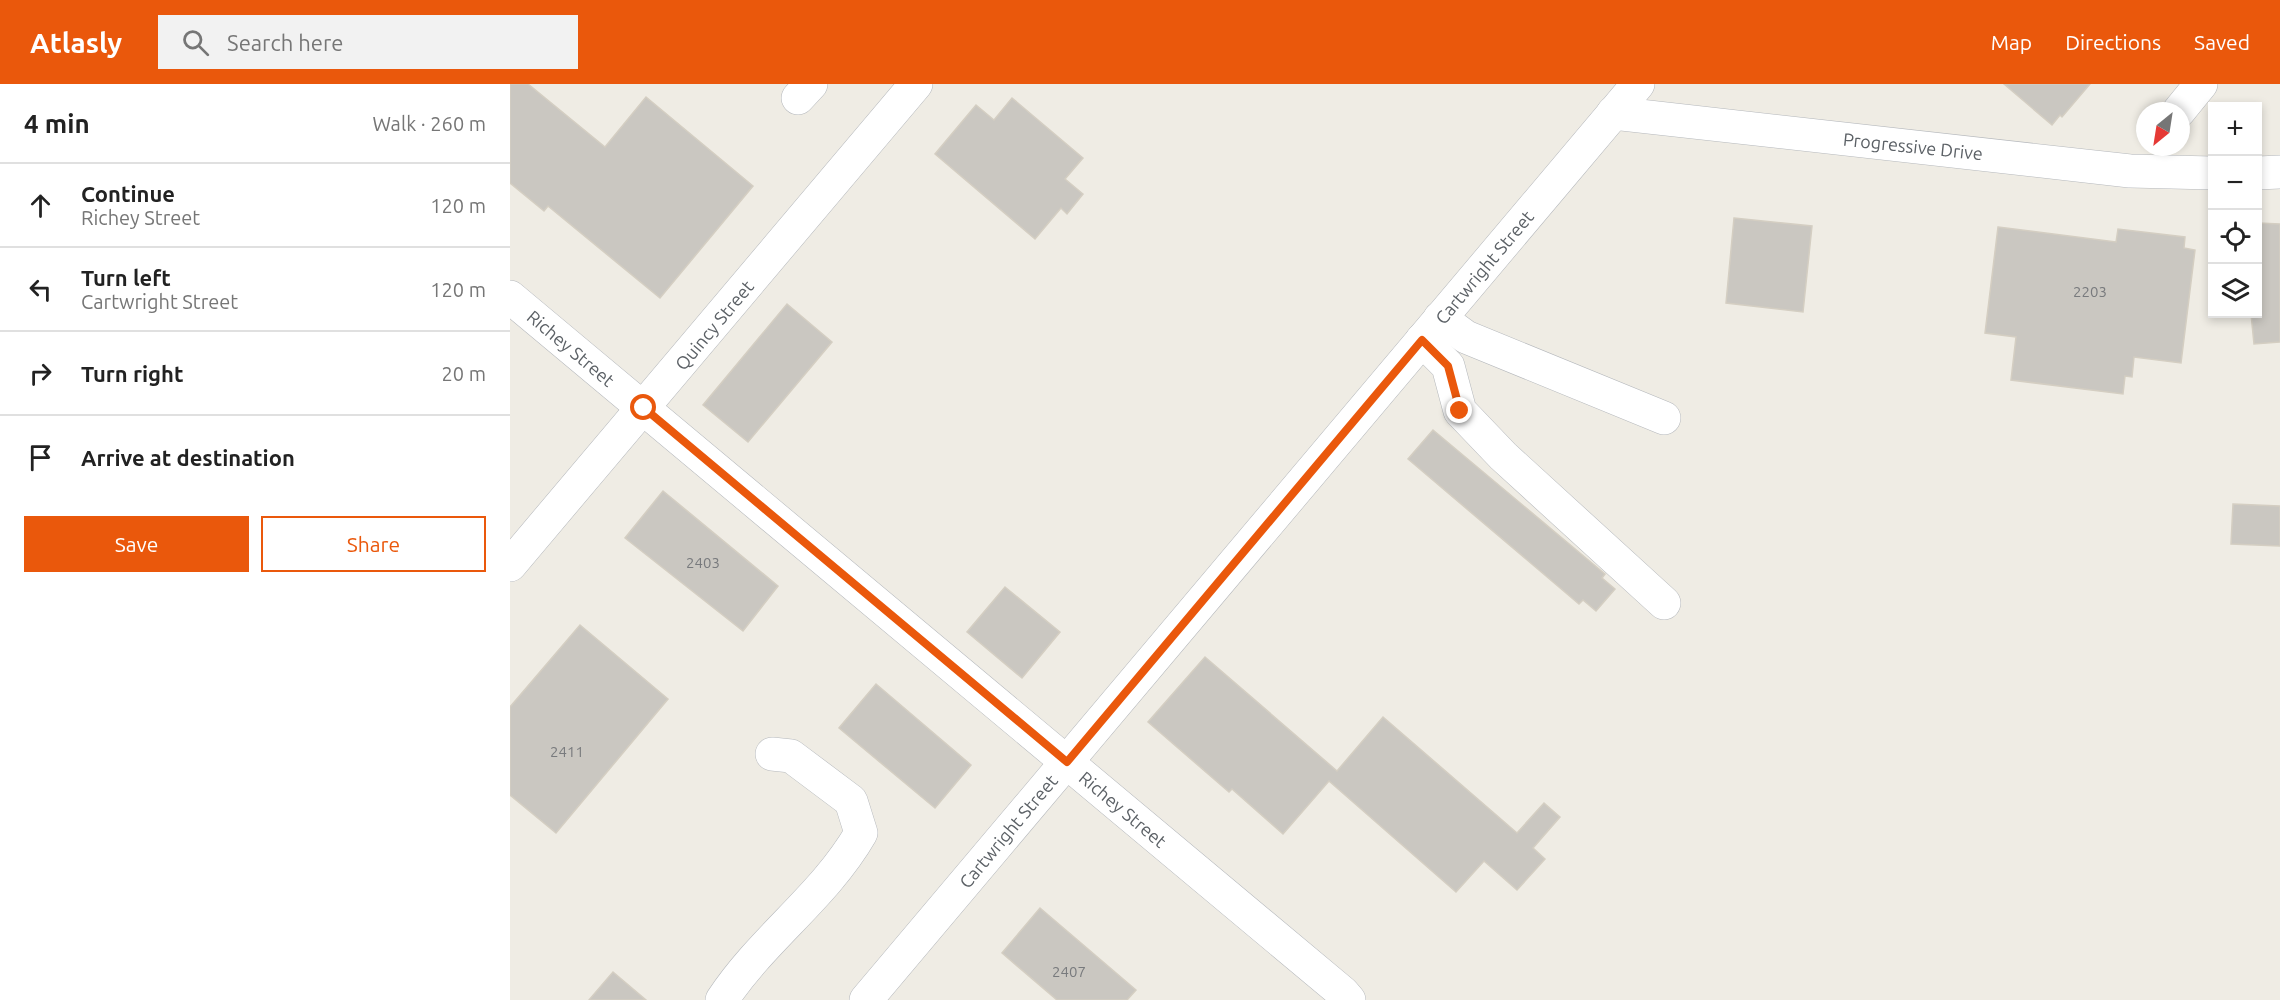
<!DOCTYPE html>
<meta charset="utf-8">
<style>
body{margin:0;font-family:Ubuntu,sans-serif;background:#f2f2f2;color:#222}
.controls{position:absolute;right:18px;top:18px;display:grid;overflow:hidden;border-radius:0px;box-shadow:0 3px 9px #0003}
.controls button{width:54px;height:54px;display:grid;place-items:center;padding:0;border:0;border-bottom:2px solid #e0e0e0;background:#fff;color:#222;font:30px sans-serif}
.compass{position:absolute;left:1626px;top:18px;width:54px;height:54px;border-radius:50%;background:#fff;box-shadow:0 3px 9px #0003;rotate:210deg}
.stop{position:absolute;width:18px;height:18px;margin:-14px;border:4px solid #ea580c;border-radius:50%;background:#fff}
.stop.end{background:#ea580c;border-color:#fff;box-shadow:0 2px 6px #0008}
.list{margin:0;padding:0;list-style:none}
h2{display:flex;justify-content:space-between;align-items:center;height:78px;margin:0;padding:0 24px;font-size:26px}
h2 small{font-size:20px;font-weight:400;color:#767676}
.list li{display:grid;grid-template-columns:39px 1fr auto;gap:18px;align-items:center;box-sizing:border-box;height:84px;padding:0 24px;border-top:2px solid #e0e0e0}
.list b{display:block;font-size:22px;white-space:nowrap}
.list p{margin:0;font-size:20px;white-space:nowrap;color:#767676}
.list em{font-size:20px;font-style:normal;color:#767676}
.actions{display:flex;gap:12px;padding:18px 24px}
.actions a{flex:1;padding:14px 0;border:2px solid #ea580c;border-radius:0px;text-align:center;font-size:21px;color:#ea580c}
.actions .main{background:#ea580c;color:#fff}
.icon{flex:none;width:33px;height:33px;fill:none;stroke:currentColor;stroke-width:2;stroke-linecap:round;stroke-linejoin:round}
.map{position:relative;flex:none;width:1770px;height:916px;overflow:hidden}
header{display:flex;align-items:center;gap:36px;box-sizing:border-box;height:84px;padding:0 30px;background:#ea580c;color:#fff}
header strong{font-size:28px}
nav{display:flex;gap:33px;margin-inline-start:auto;font-size:21px}
.search{width:420px;height:54px;background:#f2f2f2;display:flex;align-items:center;gap:15px;box-sizing:border-box;padding:0 21px;border-radius:0px;color:#767676;font-size:22px}
main{display:flex}
aside{flex:1;background:#fff}
.map>svg:first-child{display:block}
</style>
<header>
<strong>Atlasly</strong>
<div class="search"><svg class="icon" aria-label="search" viewBox="0 0 24 24"><circle cx="10" cy="10" r="6"/><path d="M15 15l6 6"/></svg>Search here</div>
<nav><a>Map</a><a>Directions</a><a>Saved</a></nav>
</header>
<main>
<aside>
<h2>4 min<small>Walk · 260 m</small></h2>
<ul class="list">
<li><svg class="icon" aria-label="ahead" viewBox="0 0 24 24"><path d="M12 20V5M6 11l6-6 6 6"/></svg><div><b>Continue</b><p>Richey Street</p></div><em>120 m</em></li>
<li><svg class="icon" aria-label="left" viewBox="0 0 24 24"><path d="M17 20v-9H6M10 6l-5 5 5 5"/></svg><div><b>Turn left</b><p>Cartwright Street</p></div><em>120 m</em></li>
<li><svg class="icon" aria-label="right" viewBox="0 0 24 24"><path d="M7 20v-9h11M14 6l5 5-5 5"/></svg><div><b>Turn right</b></div><em>20 m</em></li>
<li><svg class="icon" aria-label="arrive" viewBox="0 0 24 24"><path d="M6 21V4h12l-3 4 3 4H6"/></svg><div><b>Arrive at destination</b></div></li>
</ul>
<div class="actions"><a class="main">Save</a><a>Share</a></div>
</aside>
<div class="map">
<svg width="1770" height="916" viewBox="0 0 1770 916">
<rect width="100%" height="100%" fill="#efece4"/>
<g fill="#cac7c1" stroke="#d4cec2" stroke-width="1.5">
<polygon points="0,0 18,0 95,63 136,13 243,102 150,214 38,122 34,127 0,99"/>
<polygon points="1494,0 1580,0 1552,33 1550,31 1542,41"/>
<polygon points="502,14 573,74 555,95 573,110 557,130 551,124 525,155 425,70 466,21 484,36"/>
<polygon points="1224,134 1302,142 1293,228 1216,219"/>
<polygon points="1748,139 1770,140 1770,258 1744,260 1741,230 1748,230"/>
<polygon points="1488,143 1606,158 1608,145 1675,153 1674,164 1685,166 1671,279 1624,273 1622,293 1615,292 1613,310 1501,296 1506,253 1475,249"/>
<polygon points="277,220 322,258 238,358 193,321"/>
<polygon points="923,346 1095,490 1092,494 1105,505 1086,527 1073,516 1069,520 898,375"/>
<polygon points="153,407 268,502 233,547 115,454"/>
<polygon points="1723,420 1770,422 1770,462 1721,460"/>
<polygon points="495,503 550,548 512,594 457,548"/>
<polygon points="70,541 158,615 46,749 0,711 0,623"/>
<polygon points="695,573 827,687 873,633 1007,749 1034,719 1050,733 1023,764 1035,775 1007,806 974,777 946,808 819,697 773,750 722,705 719,708 638,638"/>
<polygon points="366,600 461,681 425,724 329,644"/>
<polygon points="530,824 626,906 617,916 547,916 492,869"/>
<polygon points="103,888 136,916 79,916"/>
</g>
<g fill="none" stroke-linecap="round" stroke-linejoin="round">
<defs>
<g id="minor">
<polyline points="288,14 301,0"/>
<polyline points="1669,27 1691,0"/>
<polyline points="1103,29 1620,87 1702,89"/>
<polyline points="1748,89 1770,88"/>
<polyline points="0,213 833,909 839,916"/>
<polyline points="930,234 956,253 1154,334"/>
<polyline points="912,256 938,282 950,327 993,372 1154,519"/>
<polyline points="0,481 406,0"/>
<path d="M212,916C253,854 314,813 351,749L341,717L281,672L262,670"/>
<polyline points="356,916 1128,0"/>
</g>
</defs>
<use href="#minor" stroke="#b5b8bc" stroke-width="34"/>
<use href="#minor" stroke="#fff" stroke-width="33"/>
</g>
<g fill="none" stroke-linecap="round" stroke-linejoin="round">
<polyline stroke="#ea580c" stroke-width="8" points="134,324 557,678 912,256 938,282 950,327"/>
</g>
<g text-anchor="middle" dominant-baseline="central" stroke-width="6" stroke-linejoin="round" paint-order="stroke">
<g font-size="15" fill="#787a7d">
<text x="1580" y="207">2203</text>
<text x="193" y="478">2403</text>
<text x="57" y="667">2411</text>
<text x="559" y="887">2407</text>
</g>
<g font-size="18" fill="#5c6166" stroke="#fff">
<text transform="translate(1403 62) rotate(6)">Progressive Drive</text>
<text transform="translate(974 183) rotate(-50)">Cartwright Street</text>
<text transform="translate(204 241) rotate(-50)">Quincy Street</text>
<text transform="translate(61 264) rotate(40)">Richey Street</text>
<text transform="translate(613 725) rotate(40)">Richey Street</text>
<text transform="translate(498 747) rotate(-50)">Cartwright Street</text>
</g>
</g>
</svg>
<div class="controls">
<button>+</button>
<button>−</button>
<button><svg class="icon" aria-label="locate" viewBox="0 0 24 24"><circle cx="12" cy="12" r="6"/><path d="M12 2v4M12 18v4M2 12h4M18 12h4"/></svg></button>
<button><svg class="icon" aria-label="layers" viewBox="0 0 24 24"><path d="M12 4l9 5-9 5-9-5zM3 14l9 5 9-5"/></svg></button>
</div>
<svg class="compass" viewBox="-18 -18 36 36"><path d="M0-13l5 13h-10z" fill="#e53935"/><path d="M0 13l5-13h-10z" fill="#767676"/></svg>
<div class="stop" style="left:134px;top:324px"></div>
<div class="stop end" style="left:950px;top:327px"></div>
</div>
</main>
